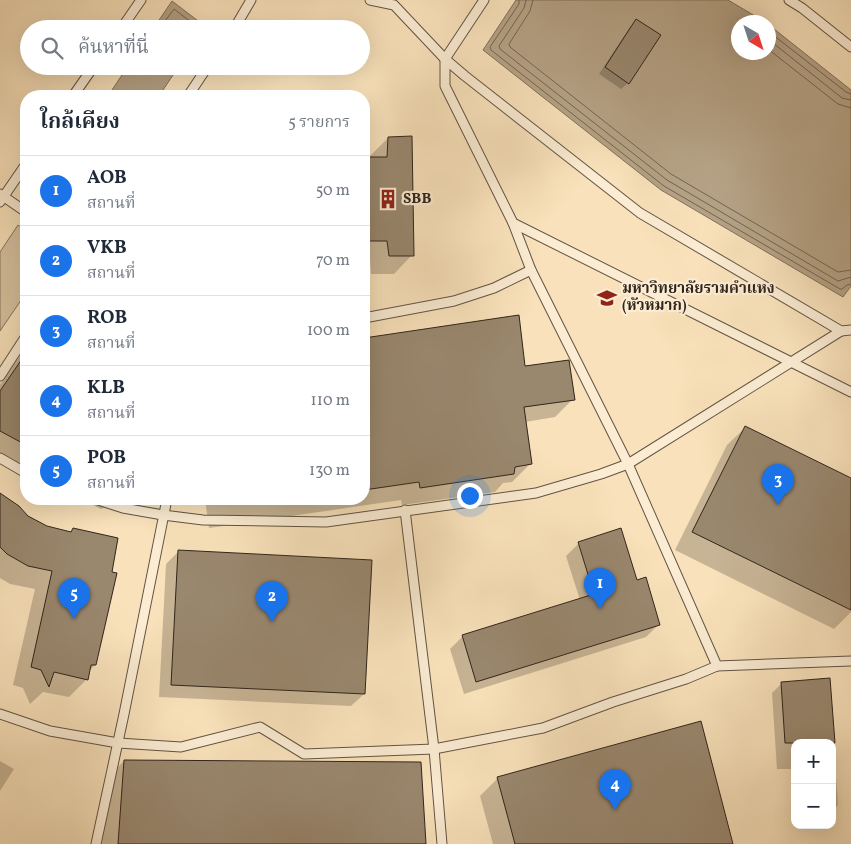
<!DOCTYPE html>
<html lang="th">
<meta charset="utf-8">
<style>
body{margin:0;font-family:Vollkorn,"Noto Serif Thai",serif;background:#f6f6f7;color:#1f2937}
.controls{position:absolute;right:15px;bottom:15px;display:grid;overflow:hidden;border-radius:10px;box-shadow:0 5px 20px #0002}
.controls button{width:45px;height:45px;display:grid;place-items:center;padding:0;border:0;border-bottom:1px solid #e0e1e3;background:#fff;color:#1f2937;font:25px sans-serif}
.compass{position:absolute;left:731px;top:15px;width:45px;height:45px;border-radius:50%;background:#fff;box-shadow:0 5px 20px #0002;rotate:141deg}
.you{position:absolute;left:469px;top:495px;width:18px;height:18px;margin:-12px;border:4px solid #fff;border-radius:50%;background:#1a73e8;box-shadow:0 0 0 8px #1a73e833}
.badge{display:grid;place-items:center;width:32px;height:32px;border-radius:50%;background:#1a73e8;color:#fff;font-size:16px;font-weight:700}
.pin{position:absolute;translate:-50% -41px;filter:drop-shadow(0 1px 2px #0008)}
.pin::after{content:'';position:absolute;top:26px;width:18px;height:15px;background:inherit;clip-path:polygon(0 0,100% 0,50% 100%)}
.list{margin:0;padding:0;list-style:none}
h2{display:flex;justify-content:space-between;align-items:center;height:65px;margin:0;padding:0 20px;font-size:21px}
h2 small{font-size:16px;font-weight:400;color:#747a83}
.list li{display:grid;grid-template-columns:32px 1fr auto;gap:15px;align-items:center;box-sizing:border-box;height:70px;padding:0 20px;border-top:1px solid #e0e1e3}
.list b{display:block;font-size:19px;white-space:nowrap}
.list p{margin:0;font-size:16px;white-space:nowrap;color:#747a83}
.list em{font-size:16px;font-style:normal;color:#747a83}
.icon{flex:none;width:28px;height:28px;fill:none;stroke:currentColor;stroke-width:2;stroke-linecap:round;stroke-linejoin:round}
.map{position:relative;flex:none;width:851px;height:844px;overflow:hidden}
.search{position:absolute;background:#fff;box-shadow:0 5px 20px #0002;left:20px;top:20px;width:350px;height:55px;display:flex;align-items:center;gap:12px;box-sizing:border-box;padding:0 18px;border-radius:28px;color:#747a83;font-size:19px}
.panel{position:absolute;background:#fff;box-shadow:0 5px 20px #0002;left:20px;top:90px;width:350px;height:415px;border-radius:20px}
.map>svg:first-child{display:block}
</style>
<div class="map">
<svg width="851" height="844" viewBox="0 0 851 844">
<rect width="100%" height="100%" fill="#f9e2bb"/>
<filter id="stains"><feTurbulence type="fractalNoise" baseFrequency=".004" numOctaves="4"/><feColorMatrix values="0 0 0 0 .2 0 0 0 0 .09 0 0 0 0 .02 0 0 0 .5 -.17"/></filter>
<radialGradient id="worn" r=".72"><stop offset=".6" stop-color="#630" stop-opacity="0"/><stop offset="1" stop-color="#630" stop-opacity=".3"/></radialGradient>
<polygon fill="#d7c2a0" stroke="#84745e" points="18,225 26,231 26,293 0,331 0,252"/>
<g fill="#b5a285" stroke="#80705b">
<polygon points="516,0 728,0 765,22 738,22 738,52 768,52 769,25 851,90 851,286 843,297 661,190 483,50"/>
<polygon points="172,1 206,27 204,29 153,29"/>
<polygon points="128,66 179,66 159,96 108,96"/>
</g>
<g fill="#0003">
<polygon points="636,21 628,83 621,89 599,74 630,27"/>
<polygon points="388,138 412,255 394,274 371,274 370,259 364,259 364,159 370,159 370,156"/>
<polygon points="517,317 524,368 573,399 555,417 525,422 530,464 512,482 503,483 495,492 402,505 401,500 209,528 205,499 364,499 364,339"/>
<polygon points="26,347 26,471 0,458 0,385"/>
<polygon points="746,427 851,479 851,612 834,629 675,550 727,445"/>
<polygon points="0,495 27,517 47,528 70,533 74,529 95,665 89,671 87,679 69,697 43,692 30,704 23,688 13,685 35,589 10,584 0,578"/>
<polygon points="81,499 123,499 101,509"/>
<polygon points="579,543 636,582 659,624 646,637 464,694 450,649 463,636 580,600 566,556"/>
<polygon points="179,551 364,694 351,706 159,697 166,564"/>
<polygon points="829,679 838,805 832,811 832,743 795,743 794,817 791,769 777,769 772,693 782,683"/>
<polygon points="0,761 14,769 0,791"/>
<polygon points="124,761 425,844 102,844 106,779"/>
<polygon points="498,778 732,844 493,844 480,796"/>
</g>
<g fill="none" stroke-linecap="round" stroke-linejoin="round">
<g stroke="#726450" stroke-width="1">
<polyline points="519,0 519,4 490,47 491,50 664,186 840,289 842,289 847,285 851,284"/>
<polyline points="526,0 524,8 499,46 500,49 667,180 838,281 851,277"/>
<polyline points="533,0 530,11 509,44 510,47 671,174 838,272 851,270"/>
<polyline points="159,29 174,9 200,29"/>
<polyline points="768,31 846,92 851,94"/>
<polyline points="768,39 842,98 851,100"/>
<polyline points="768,49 838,104 851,108"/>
</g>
</g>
<g fill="#99876e" stroke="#30251b">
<polygon points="636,19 661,35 629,84 605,67"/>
<polygon points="412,136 414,256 389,256 387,241 364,241 364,157 387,157 388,137"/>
<polygon points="519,315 525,366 569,360 575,400 524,407 532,464 515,467 514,474 420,488 419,482 364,490 364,338"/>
<polygon points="26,353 26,445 0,431 0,391"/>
<polygon points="745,426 851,478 851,610 692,532"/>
<polygon points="0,493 19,506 28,516 47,526 71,532 73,528 118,538 112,572 117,573 96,665 91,665 88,680 54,672 49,687 41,670 31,667 52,571 28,566 7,554 0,547"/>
<polygon points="621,528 637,580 646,577 660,625 476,682 462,635 594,594 578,542"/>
<polygon points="178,550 372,560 365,694 171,685"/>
<polygon points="830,678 835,743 785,743 781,682"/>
<polygon points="701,721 733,844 515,844 497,777"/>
<polygon points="124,760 421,762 426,844 118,844"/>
</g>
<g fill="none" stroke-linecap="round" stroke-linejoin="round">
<defs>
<g id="lane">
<polyline points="370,0 394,5 445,59 465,76 640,213 841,331 851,330"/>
<polyline points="789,0 802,8 851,47"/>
<polyline points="121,29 141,0"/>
<polyline points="234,29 251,0"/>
<polyline points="73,96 94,66"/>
<polyline points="188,96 208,66"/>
<polyline points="0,194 26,212"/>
<polyline points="0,202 26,164"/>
<polyline points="513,223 851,392"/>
<polyline points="364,318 454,301 494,288 531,270"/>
<polyline points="0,376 26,336"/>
<polyline points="0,458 26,473"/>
<polyline points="95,499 123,508 163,515 203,520 326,522 536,493 601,474 628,464 841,331"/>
<polyline points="405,510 434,749 442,844"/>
<polyline points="717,666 851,661"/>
<polyline points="0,714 50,731 118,743 181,747 260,727 304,754 434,749 543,728 613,702 686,679 717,666 628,464 531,270 513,223 445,86 445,59 484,0"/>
<polyline points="96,844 124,714 167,499"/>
</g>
</defs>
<use href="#lane" stroke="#625443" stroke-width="11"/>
<use href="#lane" stroke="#fbecd3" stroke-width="9"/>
</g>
<defs>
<symbol id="building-bare" viewBox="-9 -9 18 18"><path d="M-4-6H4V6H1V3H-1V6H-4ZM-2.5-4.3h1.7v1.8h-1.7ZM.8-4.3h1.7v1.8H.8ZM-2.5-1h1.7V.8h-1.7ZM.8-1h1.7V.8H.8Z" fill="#8f2418" stroke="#fbecd3" stroke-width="2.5" paint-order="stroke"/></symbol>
<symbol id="university-bare" viewBox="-9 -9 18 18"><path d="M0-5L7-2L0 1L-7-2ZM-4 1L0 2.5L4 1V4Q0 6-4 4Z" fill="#8f2418" stroke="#fbecd3" stroke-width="2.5" paint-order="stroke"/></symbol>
</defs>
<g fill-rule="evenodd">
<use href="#building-bare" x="374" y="185" width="28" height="28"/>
<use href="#university-bare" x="593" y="284" width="28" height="28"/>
</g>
<g text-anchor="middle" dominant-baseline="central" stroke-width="4.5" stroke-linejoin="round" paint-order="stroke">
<g font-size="15" font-weight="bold" fill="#30251b" stroke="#fbecd3" text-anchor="start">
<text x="403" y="199">SBB</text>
<text x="622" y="289">มหาวิทยาลัยรามคำแหง<tspan x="622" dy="17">(หัวหมาก)</tspan></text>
</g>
</g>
<rect width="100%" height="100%" filter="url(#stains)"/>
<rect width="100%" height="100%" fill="url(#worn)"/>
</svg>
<div class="controls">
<button>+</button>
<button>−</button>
</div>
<svg class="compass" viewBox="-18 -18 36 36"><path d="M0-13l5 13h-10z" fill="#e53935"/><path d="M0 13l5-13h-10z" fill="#747a83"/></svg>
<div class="you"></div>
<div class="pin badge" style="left:600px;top:609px">1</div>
<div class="pin badge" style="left:272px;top:622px">2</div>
<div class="pin badge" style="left:778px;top:505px">3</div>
<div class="pin badge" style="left:615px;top:810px">4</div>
<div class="pin badge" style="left:74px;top:619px">5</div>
<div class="search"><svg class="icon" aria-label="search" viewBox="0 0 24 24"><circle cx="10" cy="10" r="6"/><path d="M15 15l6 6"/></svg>ค้นหาที่นี่</div>
<section class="panel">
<h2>ใกล้เคียง<small>5 รายการ</small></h2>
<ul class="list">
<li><span class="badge">1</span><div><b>AOB</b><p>สถานที่</p></div><em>50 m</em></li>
<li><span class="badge">2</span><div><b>VKB</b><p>สถานที่</p></div><em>70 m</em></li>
<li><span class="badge">3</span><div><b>ROB</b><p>สถานที่</p></div><em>100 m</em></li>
<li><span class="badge">4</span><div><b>KLB</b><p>สถานที่</p></div><em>110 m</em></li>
<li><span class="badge">5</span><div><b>POB</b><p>สถานที่</p></div><em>130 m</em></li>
</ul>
</section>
</div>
